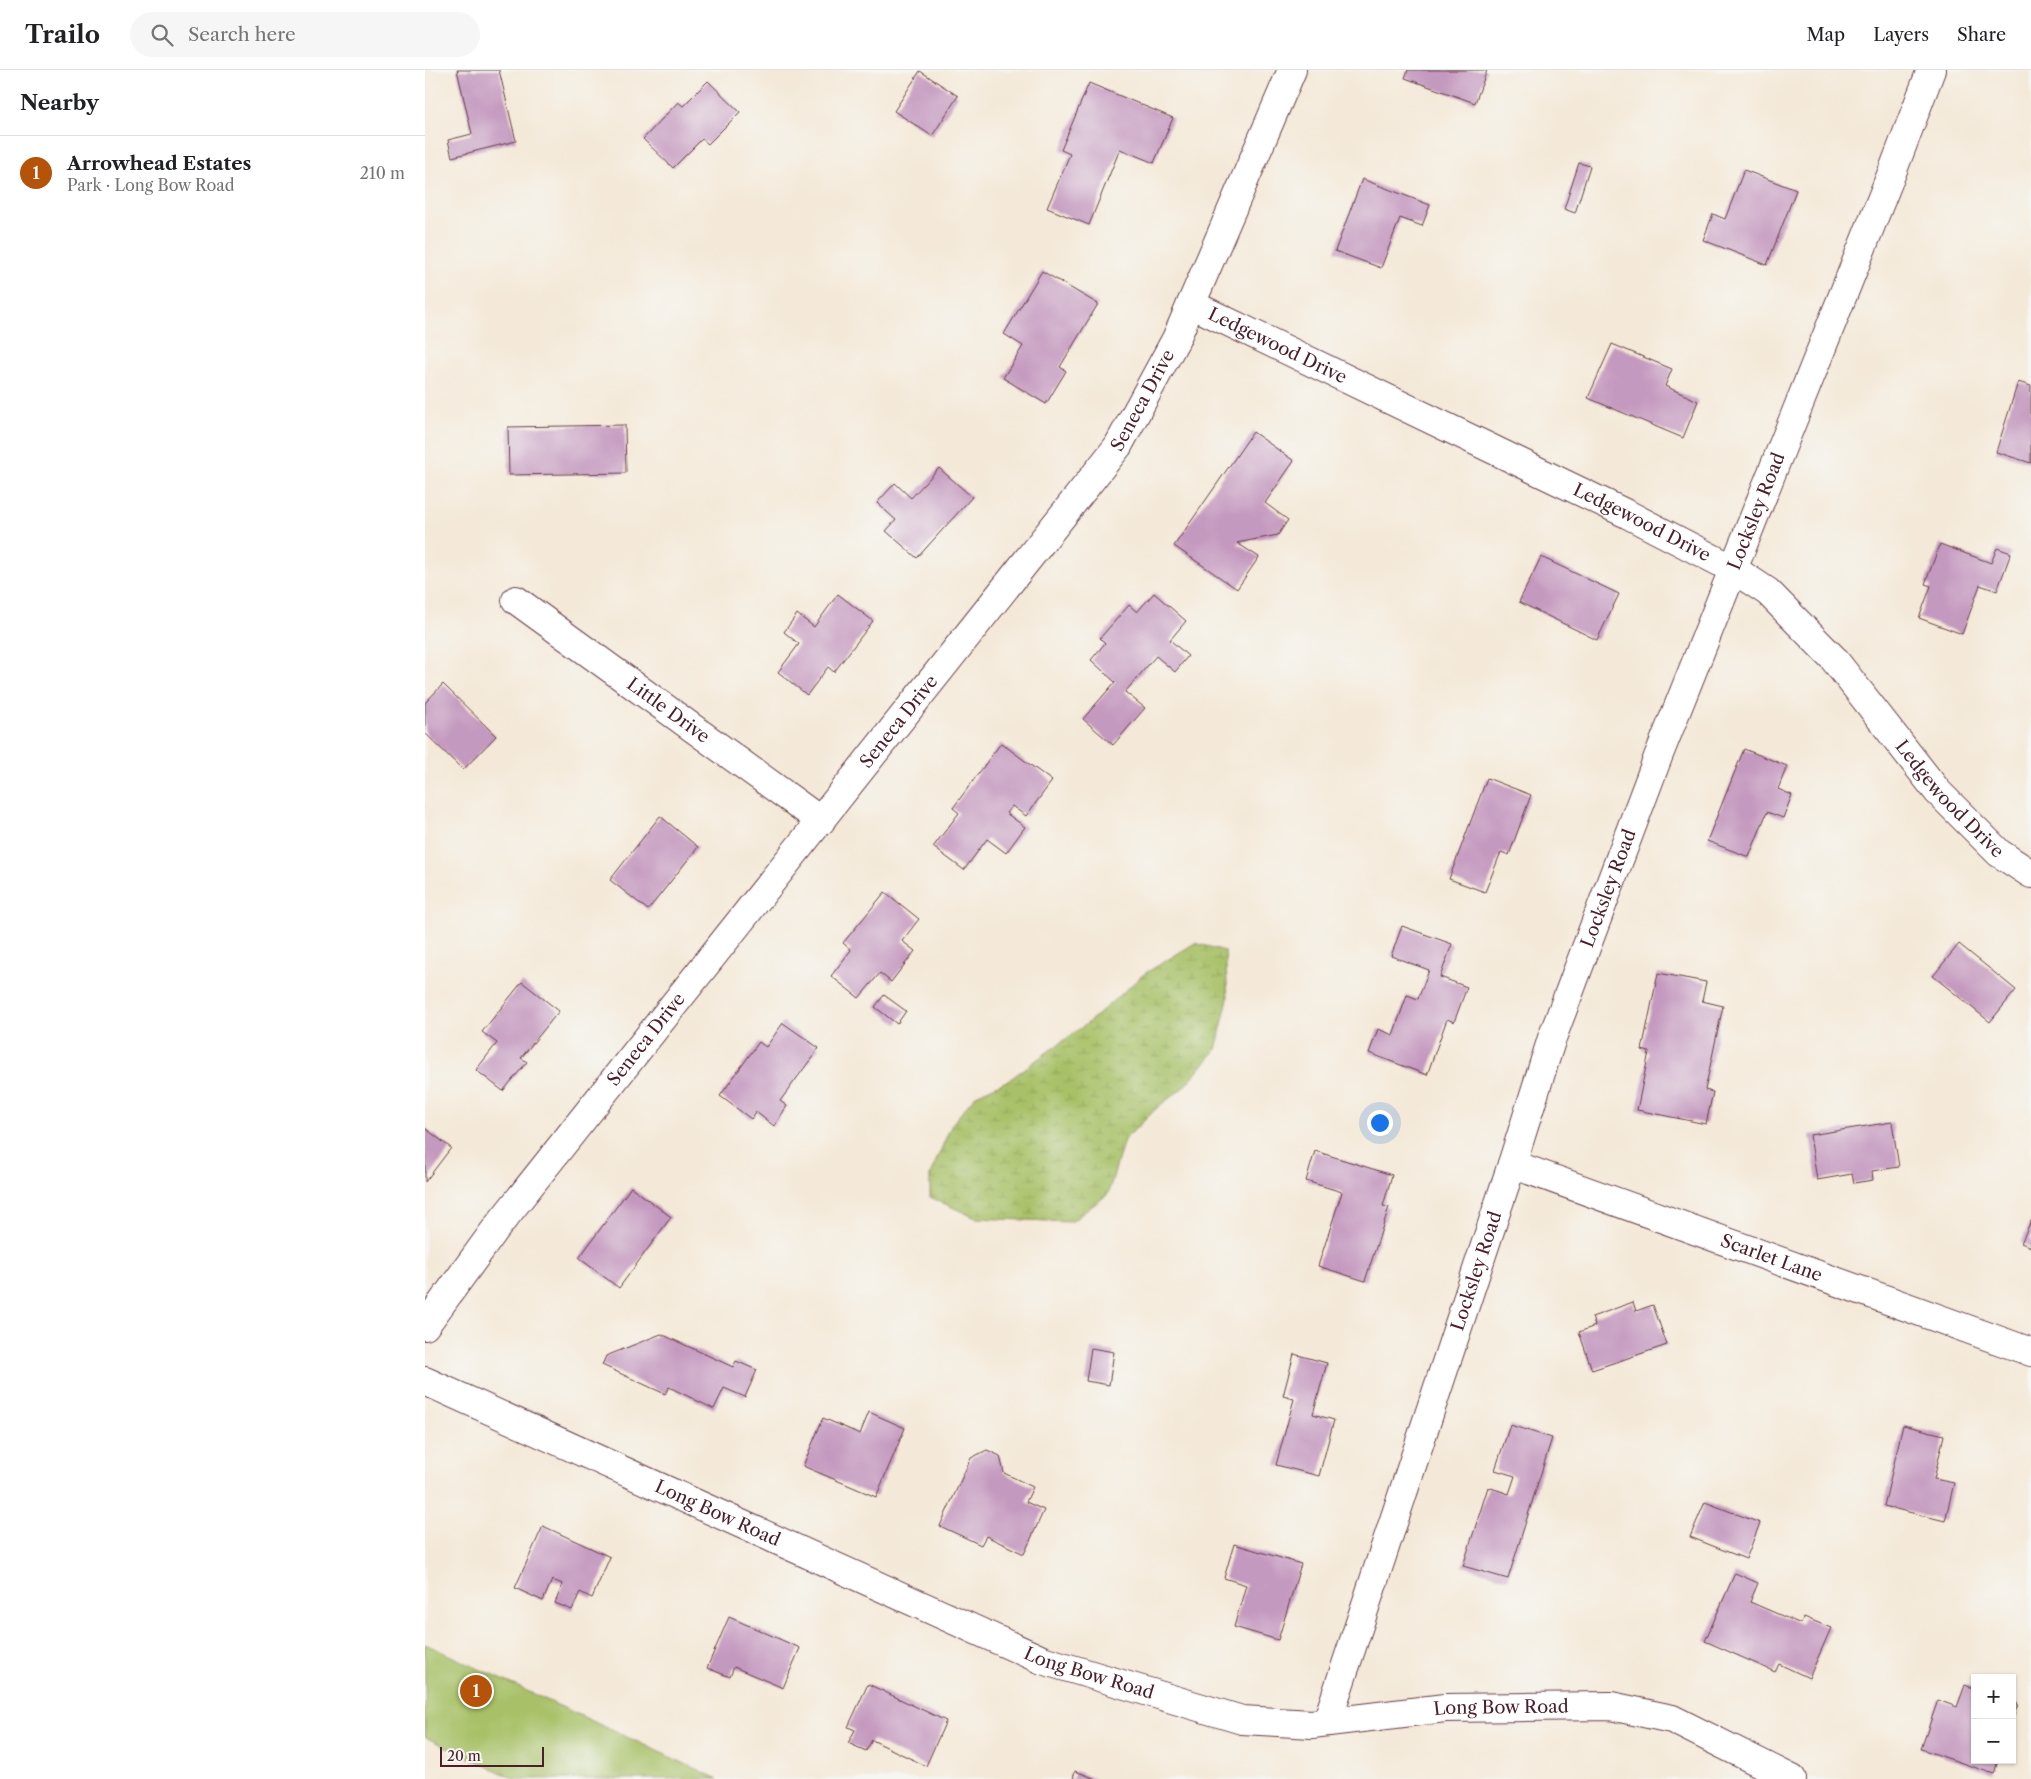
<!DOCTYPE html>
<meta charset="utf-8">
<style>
body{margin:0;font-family:"Libre Caslon Text",serif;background:#f6f6f6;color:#202124}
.controls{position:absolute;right:15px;bottom:15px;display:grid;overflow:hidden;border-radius:0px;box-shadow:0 1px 4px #0004}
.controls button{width:45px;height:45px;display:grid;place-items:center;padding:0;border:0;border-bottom:1px solid #e0e0e0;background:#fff;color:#202124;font:25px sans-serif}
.scale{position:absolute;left:15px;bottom:12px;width:104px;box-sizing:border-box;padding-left:5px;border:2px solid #4a1f2b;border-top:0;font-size:14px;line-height:18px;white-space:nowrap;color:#4a1f2b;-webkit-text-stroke:4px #f6f6f2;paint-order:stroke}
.you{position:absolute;left:954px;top:1052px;width:18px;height:18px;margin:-12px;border:4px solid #fff;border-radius:50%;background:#1a73e8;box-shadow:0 0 0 8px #1a73e833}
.badge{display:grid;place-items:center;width:32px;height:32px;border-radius:50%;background:#b45309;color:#fff;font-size:16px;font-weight:700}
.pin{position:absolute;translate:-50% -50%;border:2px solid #fff;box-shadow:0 1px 5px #0006}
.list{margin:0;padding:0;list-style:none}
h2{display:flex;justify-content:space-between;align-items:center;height:65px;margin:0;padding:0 20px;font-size:21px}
h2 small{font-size:16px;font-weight:400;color:#757577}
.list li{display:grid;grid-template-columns:32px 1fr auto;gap:15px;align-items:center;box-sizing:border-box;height:75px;padding:0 20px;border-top:1px solid #e0e0e0}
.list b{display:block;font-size:19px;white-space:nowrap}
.list p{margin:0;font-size:16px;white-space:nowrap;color:#757577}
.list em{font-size:16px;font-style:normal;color:#757577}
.icon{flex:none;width:28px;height:28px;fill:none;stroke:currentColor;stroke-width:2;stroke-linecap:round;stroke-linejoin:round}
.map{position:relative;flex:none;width:1606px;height:1709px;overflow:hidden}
header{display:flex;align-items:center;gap:30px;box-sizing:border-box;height:70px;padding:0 25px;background:#fff;border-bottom:1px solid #e0e0e0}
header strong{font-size:24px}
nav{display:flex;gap:28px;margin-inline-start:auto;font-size:18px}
.search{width:350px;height:45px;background:#f6f6f6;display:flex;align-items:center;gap:12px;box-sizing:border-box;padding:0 18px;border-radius:28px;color:#757577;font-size:19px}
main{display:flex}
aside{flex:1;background:#fff}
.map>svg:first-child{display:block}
</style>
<header>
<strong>Trailo</strong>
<div class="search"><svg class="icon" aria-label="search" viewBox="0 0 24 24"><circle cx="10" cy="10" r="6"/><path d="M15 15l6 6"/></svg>Search here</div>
<nav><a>Map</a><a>Layers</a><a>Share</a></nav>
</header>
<main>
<aside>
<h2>Nearby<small></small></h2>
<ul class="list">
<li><span class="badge">1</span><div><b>Arrowhead Estates</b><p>Park · Long Bow Road</p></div><em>210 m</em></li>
</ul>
</aside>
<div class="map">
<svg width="1606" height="1709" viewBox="0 0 1606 1709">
<defs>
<pattern id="wetland-marsh" width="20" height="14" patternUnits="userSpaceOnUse" patternTransform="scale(1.25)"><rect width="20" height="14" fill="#a8c167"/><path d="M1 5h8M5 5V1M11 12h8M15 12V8" fill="none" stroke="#92a55a"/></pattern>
</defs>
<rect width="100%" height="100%" fill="#f6f6f2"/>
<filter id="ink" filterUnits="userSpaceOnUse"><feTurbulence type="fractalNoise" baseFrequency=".02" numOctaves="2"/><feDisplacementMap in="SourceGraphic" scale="10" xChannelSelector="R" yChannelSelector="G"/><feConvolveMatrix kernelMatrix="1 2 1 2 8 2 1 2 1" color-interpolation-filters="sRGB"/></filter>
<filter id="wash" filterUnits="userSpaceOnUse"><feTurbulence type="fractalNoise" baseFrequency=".0096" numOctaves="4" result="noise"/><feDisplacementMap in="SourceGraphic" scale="20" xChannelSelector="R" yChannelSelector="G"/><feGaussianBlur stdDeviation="1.12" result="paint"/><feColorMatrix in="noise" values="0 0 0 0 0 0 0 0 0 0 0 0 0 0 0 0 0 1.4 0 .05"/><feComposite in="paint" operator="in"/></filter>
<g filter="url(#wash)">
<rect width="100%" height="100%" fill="#f4e9d8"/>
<polygon fill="url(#wetland-marsh)" stroke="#797049" points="770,873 800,881 803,928 791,980 758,1018 734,1036 699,1070 683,1124 646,1152 551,1148 505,1127 505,1105 527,1054 551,1025 584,1010 664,952 719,904"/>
<polygon fill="#a8c167" stroke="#797049" points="0,1574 293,1709 90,1709 0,1667"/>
<g id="blocks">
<g fill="#c499bf">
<polygon points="32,0 74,0 91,71 27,87 23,70 47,64"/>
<polygon points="983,0 1062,0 1050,33 980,8"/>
<polygon points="495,1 533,26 507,66 469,41"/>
<polygon points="283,11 315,42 283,74 277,69 248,98 218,69 253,32 258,36"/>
<polygon points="664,13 748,48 729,93 695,79 664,155 622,138 645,84 636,80"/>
<polygon points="1154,93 1165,96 1150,143 1139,139"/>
<polygon points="1319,100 1371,120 1342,195 1278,170 1288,144 1300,149"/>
<polygon points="937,109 1005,135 997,156 975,148 956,198 910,181"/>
<polygon points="617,201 673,234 635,297 641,301 621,334 578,308 598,276 579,264"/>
<polygon points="1187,274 1247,299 1240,316 1273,331 1258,368 1163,328"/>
<polygon points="1593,312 1606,316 1606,393 1571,382"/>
<polygon points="200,355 201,403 84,405 83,357"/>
<polygon points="828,362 869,391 840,433 863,450 853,465 812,473 834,487 812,519 749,476"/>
<polygon points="514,398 547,427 492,488 461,461 471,450 452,433 470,413 486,428"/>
<polygon points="1515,474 1566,493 1572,478 1586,483 1572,521 1555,515 1537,564 1494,548 1506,516 1500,514"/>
<polygon points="1116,487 1194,524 1172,570 1094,532"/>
<polygon points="729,523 761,551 745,570 763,586 750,602 731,586 700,622 720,638 688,675 658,649 690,612 666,590 680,573 675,568 704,535 712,542"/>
<polygon points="413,524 448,551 409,602 403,597 382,625 353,602 374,574 359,562 372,544 389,557"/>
<polygon points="18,614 71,666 38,700 0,663 0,633"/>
<polygon points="576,673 627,711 601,746 587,736 581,743 600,757 581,783 562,769 539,800 508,777 534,743 528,738"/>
<polygon points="1319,679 1362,696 1353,719 1367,725 1358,748 1342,742 1324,787 1282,771"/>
<polygon points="1062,708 1106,725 1084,785 1076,782 1060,822 1024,809"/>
<polygon points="235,746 273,777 223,840 185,810"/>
<polygon points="460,822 494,849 477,871 490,881 466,912 455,903 434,928 406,906 426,880 418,873"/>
<polygon points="977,856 1027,874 1015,907 1042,917 1029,952 1022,949 1002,1005 944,983 953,959 968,965 982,925 993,929 1004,900 966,886"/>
<polygon points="1534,874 1591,920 1565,952 1508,906"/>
<polygon points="1233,903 1281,912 1277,931 1298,936 1280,1020 1288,1022 1281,1054 1212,1040 1224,982 1217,980"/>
<polygon points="97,912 134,941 96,988 102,992 78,1021 51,1000 72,973 57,962"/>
<polygon points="459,925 481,941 472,954 450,937"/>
<polygon points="358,953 394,978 355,1031 362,1036 349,1056 331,1042 326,1049 295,1026 334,972 341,977"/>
<polygon points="1467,1052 1474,1097 1447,1101 1448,1110 1429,1113 1427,1104 1392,1110 1385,1065"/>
<polygon points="0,1058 26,1078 0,1112"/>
<polygon points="890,1081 967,1105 958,1136 964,1137 940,1211 893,1196 917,1122 881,1111"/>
<polygon points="206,1117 246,1147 194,1218 154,1188"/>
<polygon points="1606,1151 1606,1177 1596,1173"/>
<polygon points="1208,1232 1211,1241 1228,1235 1242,1275 1167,1300 1154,1262 1170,1256 1167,1247"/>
<polygon points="236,1264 308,1297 311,1291 332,1300 320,1327 299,1318 289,1339 244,1317 240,1324 177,1295 181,1286"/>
<polygon points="666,1278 689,1282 684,1315 661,1311"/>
<polygon points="869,1284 902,1293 888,1344 909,1350 894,1406 851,1395 869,1329 858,1326"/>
<polygon points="444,1342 480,1358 451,1427 378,1396 398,1348 435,1364"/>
<polygon points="1085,1355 1127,1368 1083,1509 1038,1496 1063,1417 1084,1424 1090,1406 1070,1400"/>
<polygon points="1478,1355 1519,1365 1509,1409 1529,1413 1520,1451 1459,1436"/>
<polygon points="562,1380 575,1386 579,1403 608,1417 601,1432 619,1440 599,1484 561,1466 556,1475 515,1456 546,1388"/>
<polygon points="1280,1432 1335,1453 1321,1489 1265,1467"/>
<polygon points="118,1456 185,1487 167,1528 155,1522 147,1540 130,1533 138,1514 127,1510 118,1531 90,1518"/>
<polygon points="809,1474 876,1494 853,1570 809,1557 821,1515 799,1508"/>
<polygon points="1310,1503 1333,1513 1325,1532 1376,1554 1379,1547 1406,1558 1384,1608 1354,1594 1350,1602 1280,1571"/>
<polygon points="304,1547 375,1578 358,1618 309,1597 305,1607 282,1598"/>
<polygon points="443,1614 521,1651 501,1696 447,1670 441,1681 423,1673 430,1660 423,1657"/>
<polygon points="1540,1615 1550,1619 1550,1690 1573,1690 1569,1704 1496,1679 1513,1630 1532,1637"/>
<polygon points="1587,1632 1593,1634 1588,1649 1587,1649"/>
<polygon points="650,1701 671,1709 648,1709"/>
</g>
</g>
</g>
<g filter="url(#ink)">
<use href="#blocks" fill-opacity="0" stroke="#643d45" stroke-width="1"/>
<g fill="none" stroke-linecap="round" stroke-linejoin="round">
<defs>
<g id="minor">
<path id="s1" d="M766,234L1202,444L1308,499L1343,522L1408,588L1513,722L1574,783L1606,804"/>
<path id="s2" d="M91,530L396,751"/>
<path id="s3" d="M1087,1094L1606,1282"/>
<path id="s4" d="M0,1256L72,1157L693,376L751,269L867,0"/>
<path id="s5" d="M0,1311L617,1590L817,1650L887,1654L1020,1638L1186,1636L1247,1649L1367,1709"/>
<path id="s6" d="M902,1652L1087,1094L1127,968L1233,687L1468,100L1506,0"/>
</g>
</defs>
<use href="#minor" stroke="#643d45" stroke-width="30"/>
<use href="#minor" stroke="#fff" stroke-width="28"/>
</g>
</g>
<g text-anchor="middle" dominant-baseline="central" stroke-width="4" stroke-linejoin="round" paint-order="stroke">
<g font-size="18" fill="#4a1f2b" stroke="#f6f6f2">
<text stroke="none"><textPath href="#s1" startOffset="96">Ledgewood Drive</textPath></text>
<text stroke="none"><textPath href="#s4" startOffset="1172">Seneca Drive</textPath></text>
<text stroke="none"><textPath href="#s6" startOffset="1285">Locksley Road</textPath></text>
<text stroke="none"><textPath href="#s1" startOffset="501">Ledgewood Drive</textPath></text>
<text stroke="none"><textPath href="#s2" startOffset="188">Little Drive</textPath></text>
<text stroke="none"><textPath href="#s4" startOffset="768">Seneca Drive</textPath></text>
<text stroke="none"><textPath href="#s1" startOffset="921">Ledgewood Drive</textPath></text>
<text stroke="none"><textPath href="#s6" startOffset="880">Locksley Road</textPath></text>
<text stroke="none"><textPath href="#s4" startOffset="362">Seneca Drive</textPath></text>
<text stroke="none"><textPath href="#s3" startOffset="276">Scarlet Lane</textPath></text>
<text stroke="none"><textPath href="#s6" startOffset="475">Locksley Road</textPath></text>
<text stroke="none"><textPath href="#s5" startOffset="321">Long Bow Road</textPath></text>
<text stroke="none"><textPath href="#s5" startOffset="726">Long Bow Road</textPath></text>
<text stroke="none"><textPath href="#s5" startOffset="1146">Long Bow Road</textPath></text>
</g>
</g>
</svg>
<div class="controls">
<button>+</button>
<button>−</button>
</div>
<div class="scale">20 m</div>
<div class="you"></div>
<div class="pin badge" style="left:51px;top:1621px">1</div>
</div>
</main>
